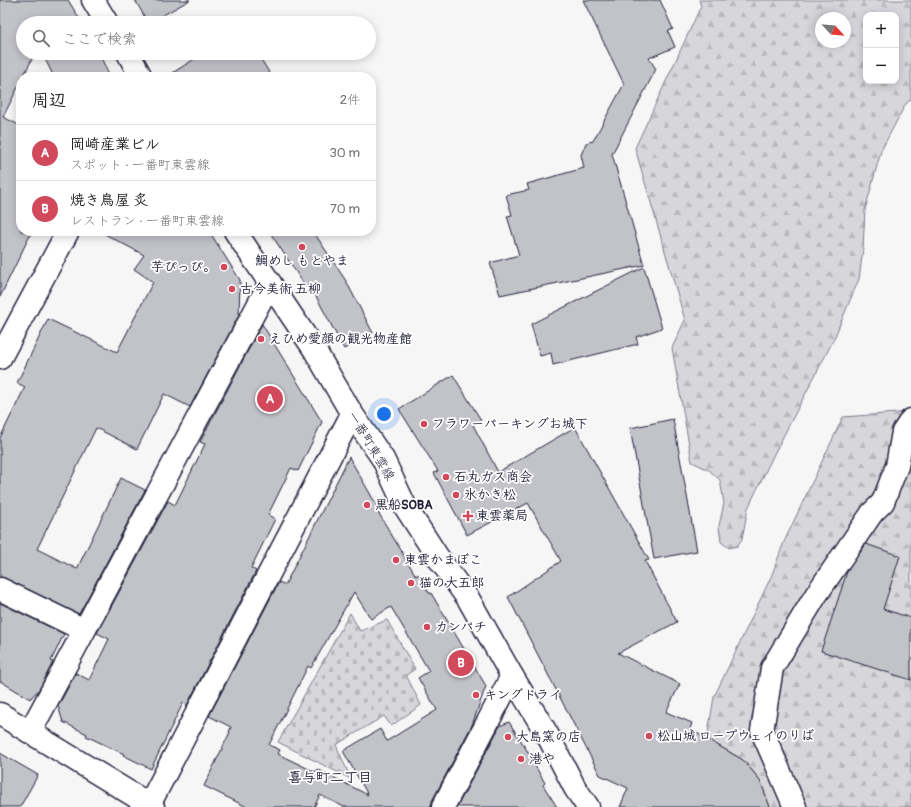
<!DOCTYPE html>
<html lang="ja">
<meta charset="utf-8">
<style>
body{margin:0;font-family:Pangolin,"Klee One",sans-serif;background:#f2f2f2;color:#222}
.controls{position:absolute;right:12px;top:12px;display:grid;overflow:hidden;border-radius:8px;box-shadow:0 2px 10px #0003}
.controls button{width:36px;height:36px;display:grid;place-items:center;padding:0;border:0;border-bottom:1px solid #e0e0e0;background:#fff;color:#222;font:20px sans-serif}
.compass{position:absolute;left:815px;top:12px;width:36px;height:36px;border-radius:50%;background:#fff;box-shadow:0 2px 10px #0003;rotate:116deg}
.you{position:absolute;left:384px;top:414px;width:14px;height:14px;margin:-10px;border:3px solid #fff;border-radius:50%;background:#1a73e8;box-shadow:0 0 0 6px #1a73e833}
.badge{display:grid;place-items:center;width:26px;height:26px;border-radius:50%;background:#d1495b;color:#fff;font-size:13px;font-weight:700}
.pin{position:absolute;translate:-50% -50%;border:2px solid #fff;box-shadow:0 1px 4px #0006}
.list{margin:0;padding:0;list-style:none}
h2{display:flex;justify-content:space-between;align-items:center;height:52px;margin:0;padding:0 16px;font-size:17px}
h2 small{font-size:13px;font-weight:400;color:#767676}
.list li{display:grid;grid-template-columns:26px 1fr auto;gap:12px;align-items:center;box-sizing:border-box;height:56px;padding:0 16px;border-top:1px solid #e0e0e0}
.list b{display:block;font-size:15px;white-space:nowrap}
.list p{margin:0;font-size:13px;white-space:nowrap;color:#767676}
.list em{font-size:13px;font-style:normal;color:#767676}
.icon{flex:none;width:22px;height:22px;fill:none;stroke:currentColor;stroke-width:2;stroke-linecap:round;stroke-linejoin:round}
.map{position:relative;flex:none;width:911px;height:807px;overflow:hidden}
.search{position:absolute;background:#fff;box-shadow:0 2px 10px #0003;left:16px;top:16px;width:360px;height:44px;display:flex;align-items:center;gap:10px;box-sizing:border-box;padding:0 14px;border-radius:22px;color:#767676;font-size:15px}
.panel{position:absolute;background:#fff;box-shadow:0 2px 10px #0003;left:16px;top:72px;width:360px;height:164px;border-radius:16px}
.map>svg:first-child{display:block}
</style>
<div class="map">
<svg width="911" height="807" viewBox="0 0 911 807">
<defs>
<pattern id="forest-firs" width="22" height="20" patternUnits="userSpaceOnUse"><rect width="22" height="20" fill="#d7d7db"/><path d="M5 1l3.5 6h-7zM16 11l3.5 6h-7z" fill="#b8b8bd"/></pattern>
<pattern id="cemetery-stones" width="16" height="16" patternUnits="userSpaceOnUse"><rect width="16" height="16" fill="#d7d7db"/><path d="M2 7V4a2 2 0 0 1 4 0v3zM10 15v-3a2 2 0 0 1 4 0v3z" fill="#b8b8bd"/></pattern>
</defs>
<rect width="100%" height="100%" fill="#f6f6f7"/>
<filter id="ink" filterUnits="userSpaceOnUse"><feTurbulence type="fractalNoise" baseFrequency=".025" numOctaves="2"/><feDisplacementMap in="SourceGraphic" scale="8" xChannelSelector="R" yChannelSelector="G"/><feConvolveMatrix kernelMatrix="1 2 1 2 8 2 1 2 1" color-interpolation-filters="sRGB"/></filter>
<g filter="url(#ink)">
<g fill="url(#forest-firs)" stroke="#7c7c8b" fill-rule="evenodd">
<path d="M699,0H911V99L905,105L881,151L865,210L863,249L859,279L833,341L774,454L748,508L742,539L737,546L729,548L721,542L719,526L724,503L720,480L709,470L692,462L672,348L685,320L635,148L701,6ZM866,15H896V81H866ZM821,18H845V42H821Z"/>
<polygon points="911,412 911,807 770,807 760,780 743,760 707,739 714,697 771,577 784,542 843,417"/>
</g>
<polygon fill="url(#cemetery-stones)" stroke="#7c7c8b" points="350,613 360,631 387,620 415,669 406,675 421,705 391,726 384,716 336,745 351,779 278,742"/>
<g fill="#c2c2c9" stroke="#22223b" fill-rule="evenodd">
<polygon points="0,0 68,0 82,23 23,23 23,53 35,53 23,77 21,77 21,81 3,117 21,126 21,231 32,231 0,297"/>
<polygon points="135,0 190,0 149,23 148,23"/>
<polygon points="583,0 660,0 673,29 668,31 675,47 649,58 656,69 612,154 644,265 500,295 490,263 519,255 507,216 512,215 506,195 529,190 527,184 584,168 581,155 586,143 593,141 624,84"/>
<polygon points="42,53 99,53 110,77 54,77"/>
<polygon points="204,53 257,53 272,77 166,77"/>
<polygon points="99,231 209,231 240,280 239,315 190,407 164,394 137,449 96,428 37,549 77,569 121,478 145,490 79,614 5,578 0,577 0,438 25,387 17,383 48,319 117,352 153,282 134,269 144,255"/>
<polygon points="269,231 313,231 346,281 373,333 344,349 310,285 306,287"/>
<polygon points="644,267 662,328 636,337 638,344 553,365 551,353 540,356 531,324"/>
<polygon points="262,324 322,422 298,471 291,468 268,515 275,519 251,568 256,571 187,705 183,703 151,769 123,755 124,754 86,736 87,734 63,722 58,706 76,673 89,680 109,639 97,633 168,501 175,505 205,444 200,442"/>
<polygon points="453,375 481,420 473,425 498,472 575,427 649,560 645,561 677,622 618,653 680,684 666,712 692,723 690,729 743,760 760,780 770,807 620,807 628,788 600,775 508,597 561,561 528,503 467,535 434,473 438,471 399,409"/>
<polygon points="673,419 697,551 654,559 630,428"/>
<path d="M349,457L380,511L378,512L416,576L418,574L429,593H431L486,686L472,725L432,801L431,807H344L320,795L314,807H247L204,786L230,732H229L231,727L209,716L279,582L285,585ZM354,592L371,619L391,607L429,671L418,678L437,710L387,741L380,729L343,751L368,795L317,769L315,772L278,754L280,750L269,745L308,666L311,668Z"/>
<polygon points="866,544 900,556 883,609 911,618 911,680 821,651 847,572"/>
<polygon points="0,603 64,634 51,661 53,662 40,688 30,699 0,681"/>
<polygon points="509,722 535,763 534,764 545,783 543,785 557,807 457,807 500,726"/>
<polygon points="0,753 38,775 20,807 0,807"/>
</g>
<g fill="none" stroke-linecap="round" stroke-linejoin="round">
<defs>
<g id="minor">
<polyline points="93,0 107,23"/>
<polyline points="128,53 141,77"/>
<polyline points="235,231 314,349 352,414 383,459 406,508 437,556 469,600 512,676 547,734 575,788 588,807"/>
<polyline points="0,358 68,231"/>
<polyline points="0,589 84,630"/>
<polyline points="0,714 153,807"/>
<polyline points="30,732 270,283"/>
<polyline points="148,807 352,414"/>
<polyline points="443,807 512,676"/>
<polyline points="795,807 762,731 772,668 816,595 872,513 883,502 897,466 903,432 911,420"/>
</g>
</defs>
<use href="#minor" stroke="#22223b" stroke-width="25"/>
<use href="#minor" stroke="#fff" stroke-width="22"/>
</g>
</g>
<g fill="#d1495b" stroke="#fff" stroke-width="1.5">
<circle cx="302" cy="247" r="4"/>
<circle cx="224" cy="267" r="4"/>
<circle cx="232" cy="289" r="4"/>
<circle cx="261" cy="339" r="4"/>
<circle cx="424" cy="424" r="4"/>
<circle cx="446" cy="477" r="4"/>
<circle cx="456" cy="495" r="4"/>
<circle cx="367" cy="505" r="4"/>
<path d="M466 510h4v4h4v4h-4v4h-4v-4h-4v-4h4z"/>
<circle cx="396" cy="560" r="4"/>
<circle cx="411" cy="583" r="4"/>
<circle cx="427" cy="627" r="4"/>
<circle cx="476" cy="695" r="4"/>
<circle cx="649" cy="736" r="4"/>
<circle cx="508" cy="737" r="4"/>
<circle cx="521" cy="759" r="4"/>
</g>
<g text-anchor="middle" dominant-baseline="central" stroke-width="3.5" stroke-linejoin="round" paint-order="stroke">
<g font-size="13" font-weight="bold" fill="#22223b" stroke="#fff" text-anchor="start">
<text x="302" y="261" text-anchor="middle">鯛めし もとやま</text>
<text x="216" y="267" text-anchor="end">芋ぴっぴ。</text>
<text x="240" y="289">古今美術 五柳</text>
<text x="269" y="339">えひめ愛顔の観光物産館</text>
<text x="432" y="424">フラワーパーキングお城下</text>
<text x="454" y="477">石丸ガス商会</text>
<text x="464" y="495">氷かき松</text>
<text x="375" y="505">黒船SOBA</text>
<text x="476" y="516">東雲薬局</text>
<text x="404" y="560">東雲かまぼこ</text>
<text x="419" y="583">猫の大五郎</text>
<text x="435" y="627">カンパチ</text>
<text x="484" y="695">キングドライ</text>
<text x="657" y="736">松山城 ロープウェイのりば</text>
<text x="516" y="737">大島窯の店</text>
<text x="529" y="759">港や</text>
</g>
<g font-size="13" fill="#22223b" stroke="#fff">
<text transform="translate(371 446) rotate(59)">一番町東雲線</text>
</g>
<g font-size="14" font-weight="bold" fill="#22223b" stroke="#fff">
<text x="330" y="777">喜与町二丁目</text>
</g>
</g>
</svg>
<div class="controls">
<button>+</button>
<button>−</button>
</div>
<svg class="compass" viewBox="-18 -18 36 36"><path d="M0-13l5 13h-10z" fill="#e53935"/><path d="M0 13l5-13h-10z" fill="#767676"/></svg>
<div class="you"></div>
<div class="pin badge" style="left:270px;top:399px">A</div>
<div class="pin badge" style="left:461px;top:663px">B</div>
<div class="search"><svg class="icon" aria-label="search" viewBox="0 0 24 24"><circle cx="10" cy="10" r="6"/><path d="M15 15l6 6"/></svg>ここで検索</div>
<section class="panel">
<h2>周辺<small>2件</small></h2>
<ul class="list">
<li><span class="badge">A</span><div><b>岡崎産業ビル</b><p>スポット · 一番町東雲線</p></div><em>30 m</em></li>
<li><span class="badge">B</span><div><b>焼き鳥屋 炙</b><p>レストラン · 一番町東雲線</p></div><em>70 m</em></li>
</ul>
</section>
</div>
